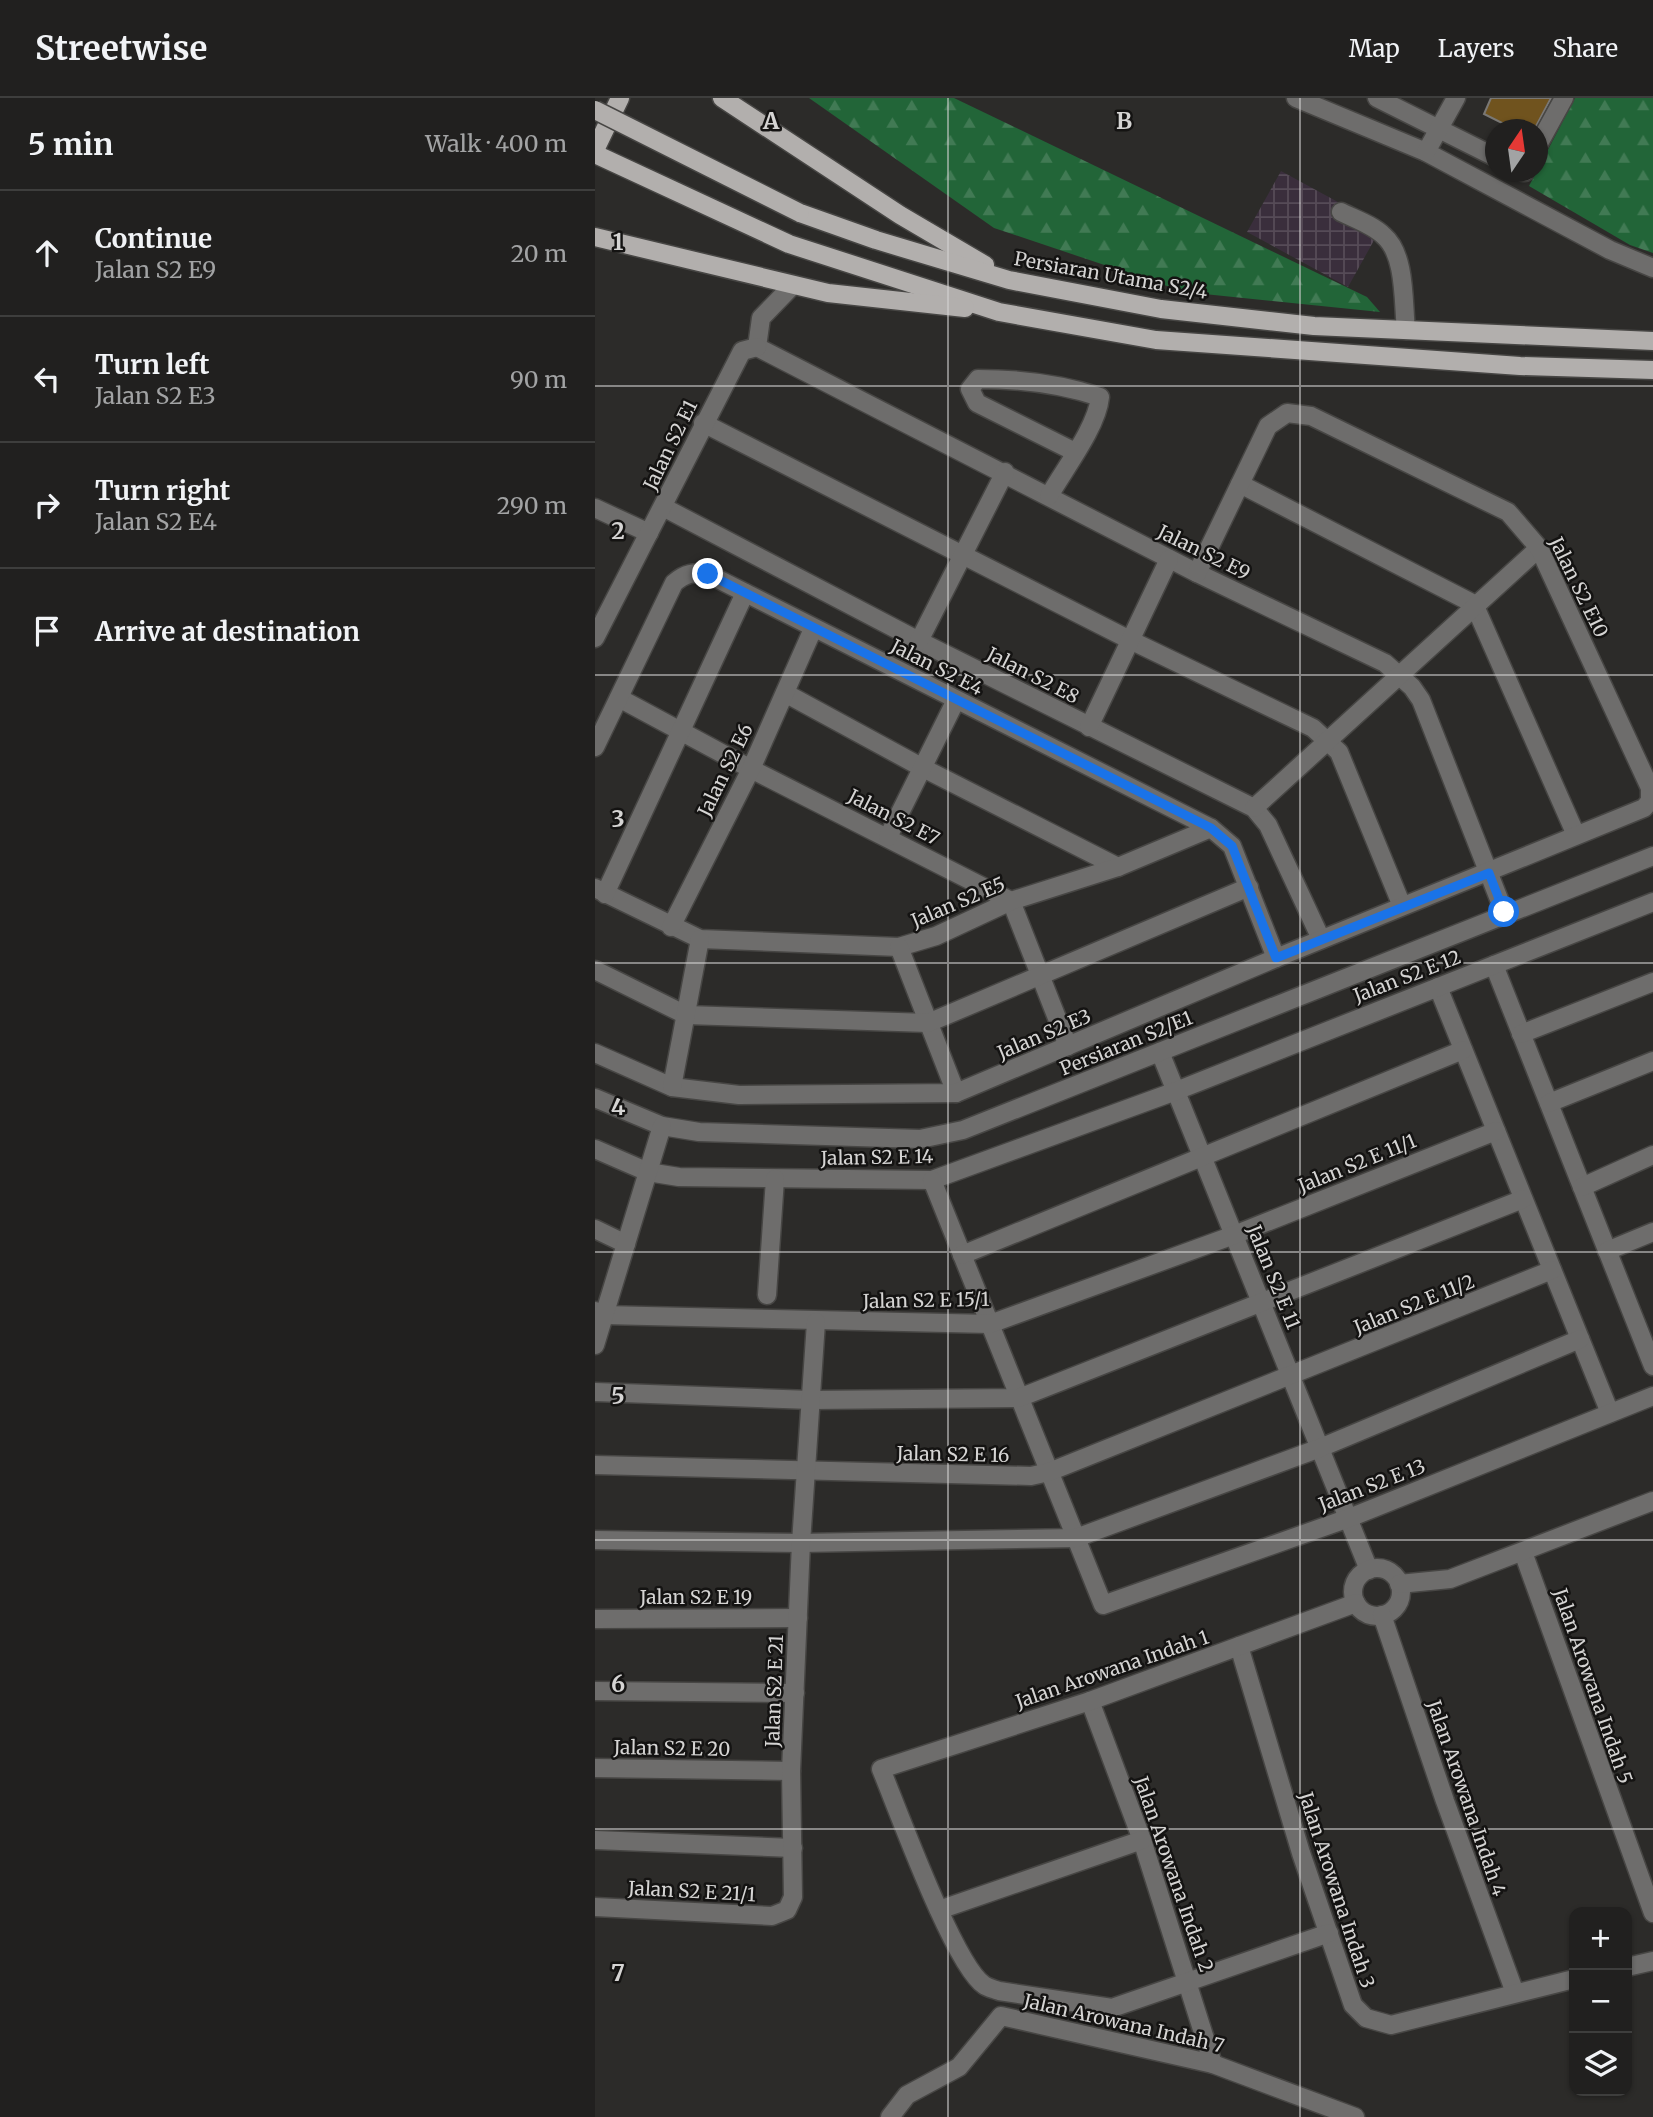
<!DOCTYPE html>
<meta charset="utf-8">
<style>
body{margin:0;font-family:Merriweather,serif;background:#292828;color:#f1f3f6}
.controls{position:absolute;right:21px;bottom:21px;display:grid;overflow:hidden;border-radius:14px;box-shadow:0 2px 5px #0004}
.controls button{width:63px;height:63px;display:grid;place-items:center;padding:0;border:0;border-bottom:2px solid #3e3e3d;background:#21201f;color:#f1f3f6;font:35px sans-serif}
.compass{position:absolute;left:890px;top:21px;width:63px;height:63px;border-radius:50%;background:#21201f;box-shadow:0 2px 5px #0004;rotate:13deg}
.stop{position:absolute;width:21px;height:21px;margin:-16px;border:5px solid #1a73e8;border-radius:50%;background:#fff}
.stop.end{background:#1a73e8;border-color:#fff;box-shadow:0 2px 7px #0008}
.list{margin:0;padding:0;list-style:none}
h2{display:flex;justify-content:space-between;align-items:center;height:91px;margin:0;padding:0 28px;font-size:30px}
h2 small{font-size:23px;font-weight:400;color:#a2a3a4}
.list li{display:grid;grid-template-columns:46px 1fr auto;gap:21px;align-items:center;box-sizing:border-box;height:126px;padding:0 28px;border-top:2px solid #3e3e3d}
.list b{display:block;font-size:26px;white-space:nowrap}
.list p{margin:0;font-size:23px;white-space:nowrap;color:#a2a3a4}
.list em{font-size:23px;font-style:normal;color:#a2a3a4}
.icon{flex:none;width:38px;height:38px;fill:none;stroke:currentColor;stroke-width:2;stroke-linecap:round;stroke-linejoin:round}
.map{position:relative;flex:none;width:1058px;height:2019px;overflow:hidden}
header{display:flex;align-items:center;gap:42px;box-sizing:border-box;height:98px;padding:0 35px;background:#21201f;border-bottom:2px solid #3e3e3d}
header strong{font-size:33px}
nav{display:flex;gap:38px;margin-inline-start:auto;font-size:24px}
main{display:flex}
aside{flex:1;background:#21201f}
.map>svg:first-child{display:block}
</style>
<header>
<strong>Streetwise</strong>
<nav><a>Map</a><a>Layers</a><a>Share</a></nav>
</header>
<main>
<aside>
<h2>5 min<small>Walk · 400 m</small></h2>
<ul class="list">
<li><svg class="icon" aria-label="ahead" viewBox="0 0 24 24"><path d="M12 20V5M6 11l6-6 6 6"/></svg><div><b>Continue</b><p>Jalan S2 E9</p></div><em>20 m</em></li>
<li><svg class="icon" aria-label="left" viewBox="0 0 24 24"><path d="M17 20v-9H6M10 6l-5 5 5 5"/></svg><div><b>Turn left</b><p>Jalan S2 E3</p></div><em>90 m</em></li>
<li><svg class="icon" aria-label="right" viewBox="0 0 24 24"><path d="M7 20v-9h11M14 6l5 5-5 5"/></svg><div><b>Turn right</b><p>Jalan S2 E4</p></div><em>290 m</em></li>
<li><svg class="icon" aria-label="arrive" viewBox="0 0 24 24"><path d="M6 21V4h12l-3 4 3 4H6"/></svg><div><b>Arrive at destination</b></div></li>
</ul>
</aside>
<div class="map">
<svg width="1058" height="2019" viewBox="0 0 1058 2019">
<defs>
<pattern id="industrial-grid" width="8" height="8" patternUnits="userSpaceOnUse" patternTransform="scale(1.75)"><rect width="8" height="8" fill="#3a2e3c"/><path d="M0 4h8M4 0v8" fill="none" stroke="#564b57"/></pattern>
<pattern id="forest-firs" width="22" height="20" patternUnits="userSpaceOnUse" patternTransform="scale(1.75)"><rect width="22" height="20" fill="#226538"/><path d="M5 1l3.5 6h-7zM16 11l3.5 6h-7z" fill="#417a54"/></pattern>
</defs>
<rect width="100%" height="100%" fill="#2c2b29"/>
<polygon fill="url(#industrial-grid)" points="686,73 787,128 753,189 652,134"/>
<g fill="url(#forest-firs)">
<polygon points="214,0 359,0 772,199 785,214 590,194 399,130"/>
<polygon points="980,0 1058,0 1058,155 1035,147 934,88"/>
</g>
<polygon fill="#70531e" stroke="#7a7875" stroke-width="2" points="896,0 956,0 939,32 921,32 889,16"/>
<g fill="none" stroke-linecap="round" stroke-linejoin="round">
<defs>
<g id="minor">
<polyline points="701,0 831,54 1015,152 1058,170"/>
<polyline points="782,0 900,59"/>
<polyline points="942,49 969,0"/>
<polyline points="831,54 861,0"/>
<polyline points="928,74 930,74"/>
<path d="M746,114C760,121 778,127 789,138C811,157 808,205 811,232"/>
<polyline points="162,249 602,475 790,565 817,589 826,602 909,814"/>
<polyline points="162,249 166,220 198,187"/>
<polyline points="108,325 535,542 718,630 744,654 807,808"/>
<polyline points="645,386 879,506 981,737"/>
<path d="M454,398C470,370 502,329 505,299C467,286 423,281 383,281L375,291L382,305L480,354"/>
<polyline points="68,409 324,543 659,710 673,727 726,841"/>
<polyline points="0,410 54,435"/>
<polyline points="0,540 147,253 162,249"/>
<polyline points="324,543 410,374"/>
<polyline points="190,595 328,670 523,769"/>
<polyline points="24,600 156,671 416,803 473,948"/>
<polyline points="494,629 574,461"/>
<path d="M0,649L79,485C90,475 99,474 113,476L616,730L637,748L681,860"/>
<polyline points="659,710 944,450"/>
<polyline points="293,739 361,602"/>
<polyline points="0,790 105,841 304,849 341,838 416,803 523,769 616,730"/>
<polyline points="10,796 150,495"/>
<polyline points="76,829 156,671 218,531"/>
<polyline points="304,849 361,995"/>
<polyline points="899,867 1058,1268"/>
<polyline points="0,872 91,917 333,925 654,789"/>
<polyline points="843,889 1015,1315"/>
<polyline points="926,936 1058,884"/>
<polyline points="565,954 774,1472"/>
<polyline points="0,955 77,989 144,997 361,995 681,860 1049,710 1055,703 1055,690 944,450 913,414 716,318 692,315 673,328 602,475"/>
<polyline points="77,989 105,841"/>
<polyline points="0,1000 67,1028 104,1034 325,1041 368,1032 1058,758"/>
<polyline points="954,1005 1058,963"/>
<polyline points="0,1051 53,1074 84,1079 337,1082 581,993 1058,804"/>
<polyline points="337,1082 508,1507 754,1420 1058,1298"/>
<polyline points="987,1089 1058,1057"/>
<polyline points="0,1131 31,1146"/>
<polyline points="1012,1153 1058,1134"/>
<polyline points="367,1157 868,952"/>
<polyline points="172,1197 180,1081"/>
<polyline points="0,1213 9,1217 395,1226 639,1137 901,1033"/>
<polyline points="0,1247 67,1028"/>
<polyline points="0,1294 216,1302 424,1300 928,1101"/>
<polyline points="0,1367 436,1378 454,1374 957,1172"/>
<polyline points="0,1442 206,1445 481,1440 725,1350 985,1241"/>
<polyline points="928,1454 1058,1815"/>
<circle cx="782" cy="1494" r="24"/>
<polyline points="804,1486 855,1481 1058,1403"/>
<polyline points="787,1517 850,1703 920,1895"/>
<polyline points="0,1521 203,1520"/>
<polyline points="644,1548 706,1755 758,1907 771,1920 796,1927 979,1881"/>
<polyline points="0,1593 200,1595"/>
<polyline points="495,1603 547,1742 618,1966"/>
<polyline points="0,1670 196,1673"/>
<polyline points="0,1742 198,1750"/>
<polyline points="0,1809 177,1818 192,1812 198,1799 196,1673 206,1445 221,1224"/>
<polyline points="344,1812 547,1742"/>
<path d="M734,1835L517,1910L404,1893C399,1891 393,1890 389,1887C359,1867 303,1712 286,1671L495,1603L761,1505"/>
<polyline points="1032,1869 1058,1863"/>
<polyline points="295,2019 312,1997 364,1969 406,1918 618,1966 760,2019"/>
</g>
<g id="major">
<polyline points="127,0 305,117 390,167"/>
<polyline points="0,52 25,0"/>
<polyline points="0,56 194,146 404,214 561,242 925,268 1058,272"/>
<polyline points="205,115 281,142 414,182 566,211 719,228 1058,243"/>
<polyline points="0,139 233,195 370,210"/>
</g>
</defs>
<use href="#minor" stroke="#474644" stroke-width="21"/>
<use href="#major" stroke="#474644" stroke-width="21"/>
<use href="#minor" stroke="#6e6d6c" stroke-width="18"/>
<use href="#major" stroke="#b2afad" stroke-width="18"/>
<defs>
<polyline id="major-bridge" points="0,12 205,115"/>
</defs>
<use href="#major-bridge" stroke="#474644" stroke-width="21" stroke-linecap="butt"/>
<use href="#major-bridge" stroke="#b2afad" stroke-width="18"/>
</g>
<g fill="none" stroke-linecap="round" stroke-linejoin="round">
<polyline stroke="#1a73e8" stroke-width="9" points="113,476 616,730 637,748 681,860 894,775 909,814"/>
</g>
<path fill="none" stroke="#d5d4d3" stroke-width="2" stroke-opacity="0.55" d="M353,0V2019M705,0V2019M0,288H1058M0,577H1058M0,865H1058M0,1154H1058M0,1442H1058M0,1731H1058"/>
<g text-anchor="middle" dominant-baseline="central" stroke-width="5" stroke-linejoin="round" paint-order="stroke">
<g font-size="19" fill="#d5d4d3" stroke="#141312">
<text transform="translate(516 177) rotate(10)">Persiaran Utama S2/4</text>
<text transform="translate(75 347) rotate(-64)">Jalan S2 E1</text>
<text transform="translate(609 454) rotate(26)">Jalan S2 E9</text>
<text transform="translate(984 489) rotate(64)">Jalan S2 E10</text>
<text transform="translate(342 569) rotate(27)">Jalan S2 E4</text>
<text transform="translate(438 577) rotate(27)">Jalan S2 E8</text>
<text transform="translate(130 672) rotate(-64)">Jalan S2 E6</text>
<text transform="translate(299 719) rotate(27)">Jalan S2 E7</text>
<text transform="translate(363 804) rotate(-23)">Jalan S2 E5</text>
<text transform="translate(812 878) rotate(-21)">Jalan S2 E 12</text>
<text transform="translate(449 936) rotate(-23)">Jalan S2 E3</text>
<text transform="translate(531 945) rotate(-22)">Persiaran S2/E1</text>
<text transform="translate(282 1059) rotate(-1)">Jalan S2 E 14</text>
<text transform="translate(762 1065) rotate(-22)">Jalan S2 E 11/1</text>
<text transform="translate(679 1179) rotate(68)">Jalan S2 E 11</text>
<text transform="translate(331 1202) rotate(-1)">Jalan S2 E 15/1</text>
<text transform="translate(819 1206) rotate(-22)">Jalan S2 E 11/2</text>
<text transform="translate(358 1356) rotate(1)">Jalan S2 E 16</text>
<text transform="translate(777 1387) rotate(-21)">Jalan S2 E 13</text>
<text x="101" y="1499">Jalan S2 E 19</text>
<text transform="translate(517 1571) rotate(-19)">Jalan Arowana Indah 1</text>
<text transform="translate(998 1588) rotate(71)">Jalan Arowana Indah 5</text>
<text transform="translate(179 1593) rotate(-88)">Jalan S2 E 21</text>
<text transform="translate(77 1650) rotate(1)">Jalan S2 E 20</text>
<text transform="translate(872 1700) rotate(71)">Jalan Arowana Indah 4</text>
<text transform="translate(579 1776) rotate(71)">Jalan Arowana Indah 2</text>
<text transform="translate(742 1792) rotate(72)">Jalan Arowana Indah 3</text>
<text transform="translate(97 1793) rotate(3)">Jalan S2 E 21/1</text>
<text transform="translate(529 1925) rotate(13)">Jalan Arowana Indah 7</text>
</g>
</g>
<g font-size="23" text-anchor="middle" font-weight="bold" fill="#d5d4d3" stroke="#141312" stroke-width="5" stroke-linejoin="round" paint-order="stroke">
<text x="176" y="31">A</text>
<text x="529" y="31">B</text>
<text x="23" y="152">1</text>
<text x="23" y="441">2</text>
<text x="23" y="729">3</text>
<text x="23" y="1017">4</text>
<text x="23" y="1306">5</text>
<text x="23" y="1594">6</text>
<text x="23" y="1883">7</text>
</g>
</svg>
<div class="controls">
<button>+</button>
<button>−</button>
<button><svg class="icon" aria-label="layers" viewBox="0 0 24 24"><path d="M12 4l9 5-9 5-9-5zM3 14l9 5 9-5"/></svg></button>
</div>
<svg class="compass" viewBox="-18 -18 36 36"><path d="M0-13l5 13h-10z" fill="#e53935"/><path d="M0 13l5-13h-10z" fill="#a2a3a4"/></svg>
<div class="stop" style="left:909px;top:814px"></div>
<div class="stop end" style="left:113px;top:476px"></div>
</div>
</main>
